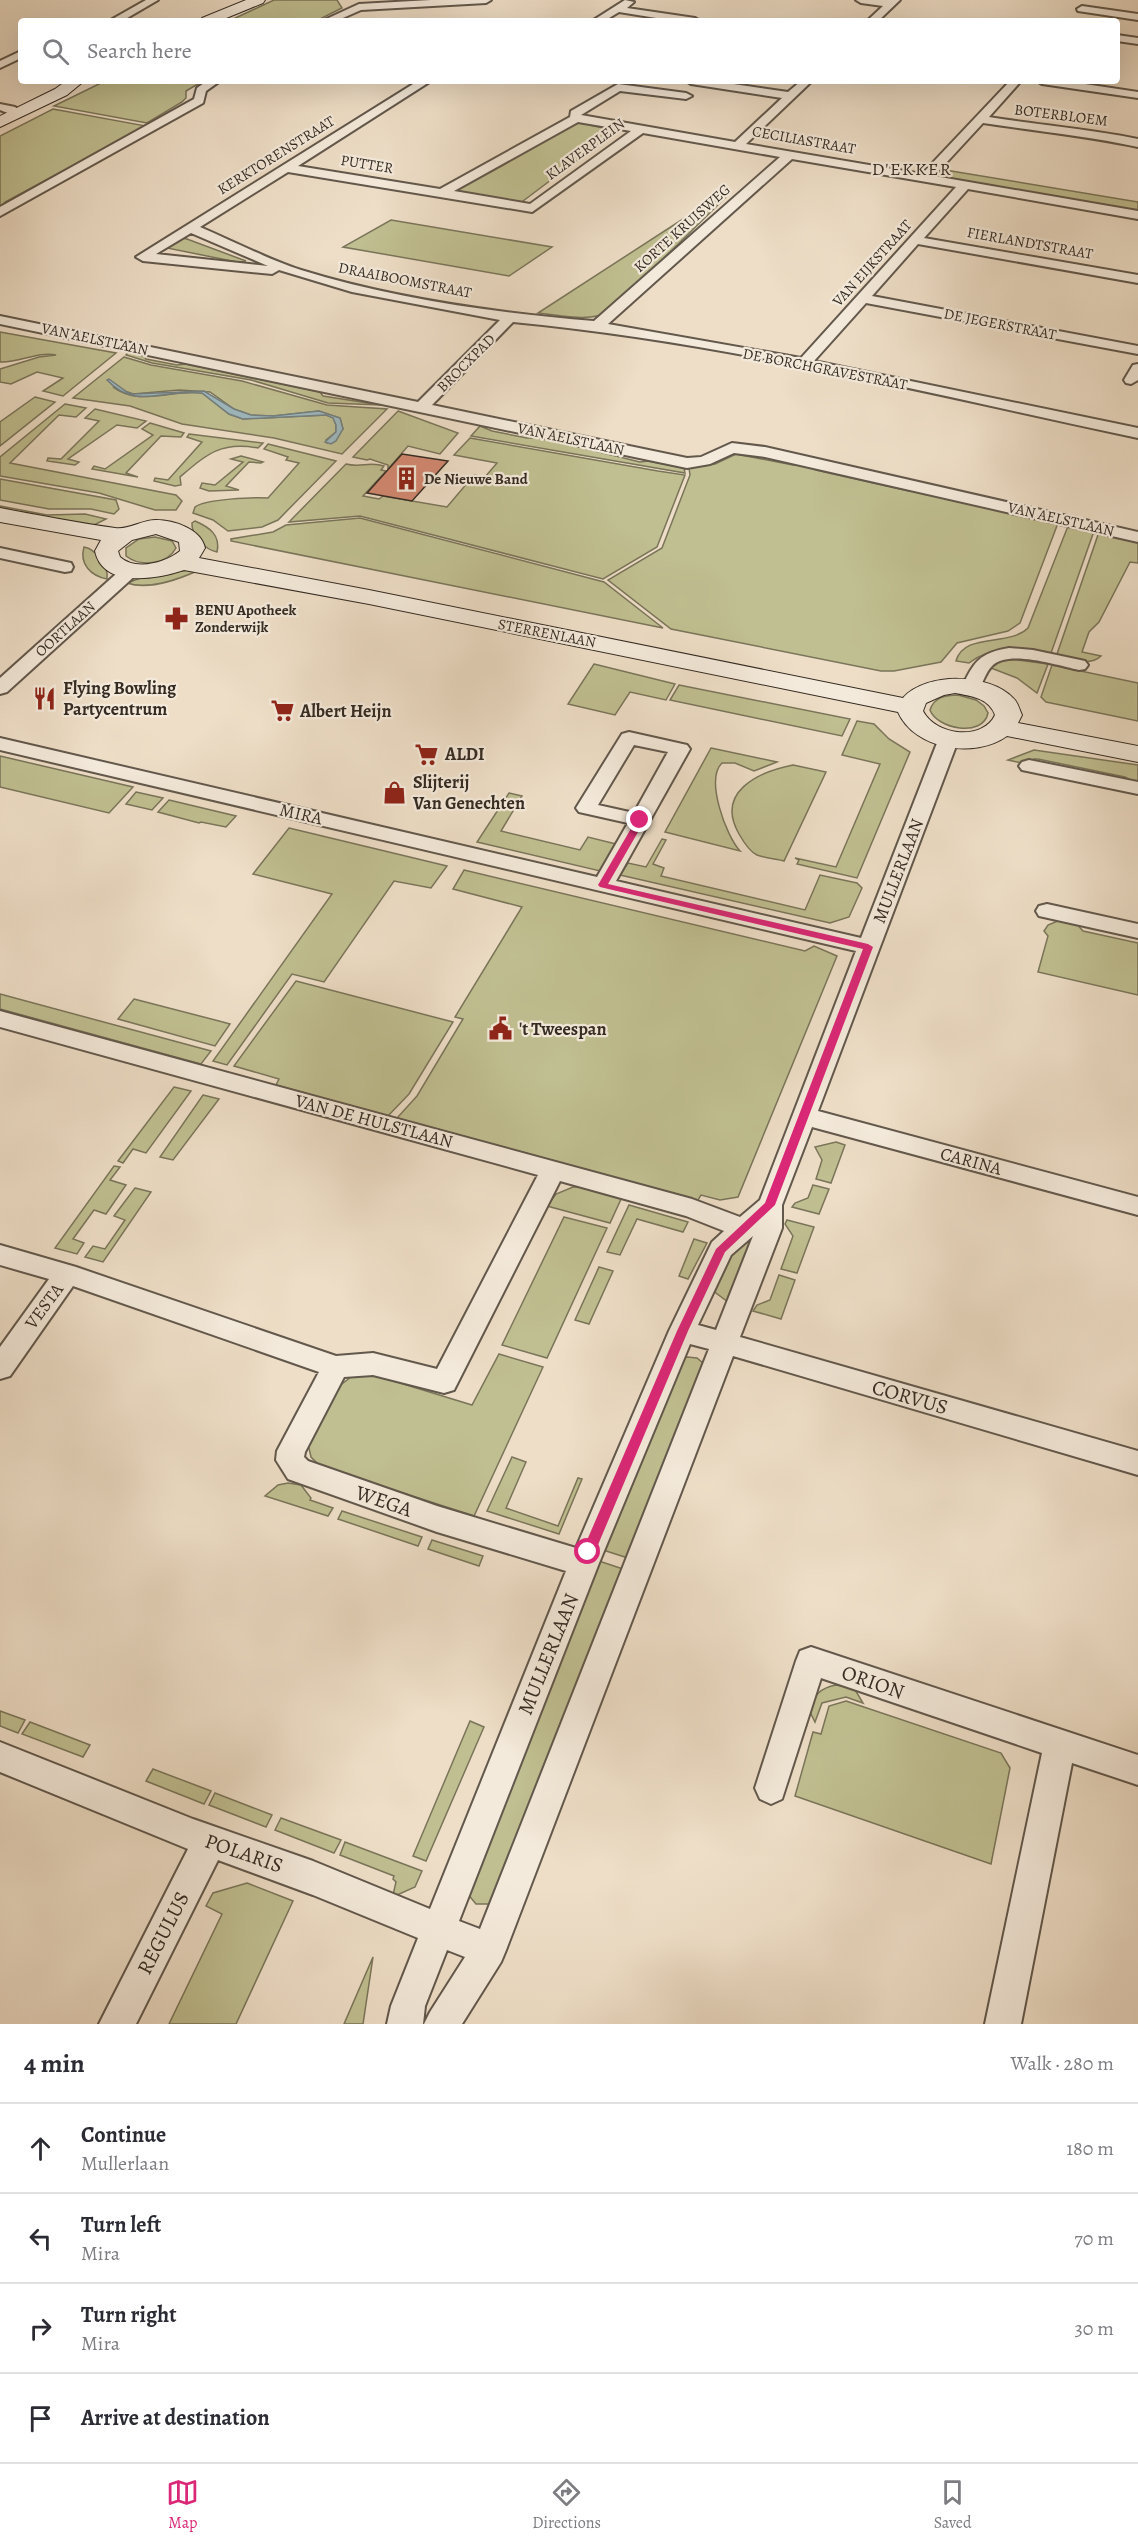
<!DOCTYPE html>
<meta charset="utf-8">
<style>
body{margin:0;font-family:Alegreya,serif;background:#f2f2f3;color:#2b2b33}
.stop{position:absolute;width:18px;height:18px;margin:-14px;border:4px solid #db2777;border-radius:50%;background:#fff}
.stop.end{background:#db2777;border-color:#fff;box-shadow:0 2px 6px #0008}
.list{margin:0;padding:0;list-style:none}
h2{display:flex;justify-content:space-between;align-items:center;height:78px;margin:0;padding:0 24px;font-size:26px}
h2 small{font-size:20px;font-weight:400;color:#7c7c81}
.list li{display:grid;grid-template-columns:39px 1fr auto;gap:18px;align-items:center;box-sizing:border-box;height:90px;padding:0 24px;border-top:2px solid #e1e1e2}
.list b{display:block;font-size:22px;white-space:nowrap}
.list p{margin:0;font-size:20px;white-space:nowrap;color:#7c7c81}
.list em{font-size:20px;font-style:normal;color:#7c7c81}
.icon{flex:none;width:33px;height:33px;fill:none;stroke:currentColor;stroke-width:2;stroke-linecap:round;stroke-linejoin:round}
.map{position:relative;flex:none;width:1138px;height:2024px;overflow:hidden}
.search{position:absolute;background:#fff;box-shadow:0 6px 24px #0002;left:18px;right:18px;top:18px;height:66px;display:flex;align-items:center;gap:15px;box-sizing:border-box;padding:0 21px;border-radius:6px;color:#7c7c81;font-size:22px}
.sheet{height:438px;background:#fff}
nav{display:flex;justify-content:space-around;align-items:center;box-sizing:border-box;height:84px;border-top:2px solid #e1e1e2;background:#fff;font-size:16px;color:#7c7c81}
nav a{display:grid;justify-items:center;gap:3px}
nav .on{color:#db2777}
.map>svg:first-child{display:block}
</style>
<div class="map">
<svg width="1138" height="2024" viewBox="0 0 1138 2024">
<rect width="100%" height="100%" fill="#eedec7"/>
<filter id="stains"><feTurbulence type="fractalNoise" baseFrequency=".00333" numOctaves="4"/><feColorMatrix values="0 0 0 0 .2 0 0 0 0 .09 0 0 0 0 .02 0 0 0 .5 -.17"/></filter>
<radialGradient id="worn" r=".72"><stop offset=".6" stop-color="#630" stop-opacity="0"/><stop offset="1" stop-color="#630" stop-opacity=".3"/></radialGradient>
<g fill="#c0bf91" stroke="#7a755a" stroke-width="1.5" fill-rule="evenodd">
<polygon points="274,0 337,0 342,8 316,21 229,21"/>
<polygon points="105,81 203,81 186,91 186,98 182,102 147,123 54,106"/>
<polygon points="53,109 146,126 69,171 61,172 5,202 0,208 0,136"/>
<polygon points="574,121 616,131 519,204 455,193 448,189"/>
<polygon points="933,168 1138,202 1138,212 924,176"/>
<path d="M726,197L610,311C590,323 560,315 538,313L703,206Z"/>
<polygon points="391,220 552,247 509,276 343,247"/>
<polygon points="178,237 187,239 246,261 237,262 162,247"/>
<path d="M0,332L116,353L63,396L43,391L63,378L37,372L11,384L0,382V369L39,357L56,355C38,351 19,363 0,362Z"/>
<polygon points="129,352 143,356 146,359 177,365 186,364 320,392 323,396 381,405 328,403 251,380 152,363 126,355"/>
<path d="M124,357L151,365L242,381L327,405L387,409L342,454L274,438L182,424L130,406L73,398ZM113,387L133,394L179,390L210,392L234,409L251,415L273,416L319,411L340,418L343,429L327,443L326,440L336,432V425L333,417L326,415L243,419L229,414L202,393C173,389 138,407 113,387Z"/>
<polygon points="35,397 55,402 0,446 0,422"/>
<polygon points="65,404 86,408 76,417 59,415 10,463 176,495 182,501 176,510 155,510 99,493 0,476 0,457"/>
<polygon points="95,409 146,421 137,428 117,425 68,459 79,462 75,465 47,461 48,458 61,459 99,421 85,418"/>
<polygon points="398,411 458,433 440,454 408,446 388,469 388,465 370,459 367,460 353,457"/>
<polygon points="150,423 184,433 181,437 161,436 126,473 138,477 92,469 94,466 105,469 153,435 142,429"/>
<polygon points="480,426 492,431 527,438 542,438 640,462 648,461 684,468 685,473 471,436"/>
<path d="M189,434L263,443L258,448C221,441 207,454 180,477L181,485L175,486L154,481L155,478L168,480L202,442L187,437Z"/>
<path d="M470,438L658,471L685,475L657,547L603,579L360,516L289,522L346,464C361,468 369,461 384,466L381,470L386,471L363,496L379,499L383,496L447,507L474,475L485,477L497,463L454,455Z"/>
<path d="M268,444L336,461L278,520L262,527L228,531L213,520L193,513L195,507C205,499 255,497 268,498L299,463L286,460L288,457L264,449Z"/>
<path d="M736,454L793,465C802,464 809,465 816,470L909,491L918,490L1058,523L1020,623L1008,631L957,643L941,662L894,671H881L671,629L608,580L662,548L690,475L689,468L715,464Z"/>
<polygon points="241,456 263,462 261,463 249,462 226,486 239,490 209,491 200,488 202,483 215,485 243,462 231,459"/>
<polygon points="0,479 116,500 119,509 114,514 91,509 49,509 0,500"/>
<polygon points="0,506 47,515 85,514 106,519 90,527 0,511"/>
<polygon points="360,518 604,582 663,628 231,541 231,539 273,532 286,525"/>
<path d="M195,521C209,527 221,535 217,552C205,550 191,534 192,523Z"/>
<path d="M1068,526L1094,531L1050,656C1021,651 994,643 969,663L956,661C964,632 1009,647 1028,628Z"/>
<path d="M1099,532L1138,541V563L1130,562L1099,622L1089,632L1082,652L1101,656C1090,667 1069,659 1056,657Z"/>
<path d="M155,537L172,541L176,548C167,565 140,567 126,556V548L139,539Z"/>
<path d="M84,547C96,549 109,567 107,579C91,576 79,564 84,547Z"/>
<path d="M189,570L197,571C177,580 147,590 127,583L146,576Z"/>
<polygon points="1010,659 1048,664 1037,693 1017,678 991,668 1000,661"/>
<polygon points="594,664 675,684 666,700 630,692 615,715 568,704"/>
<polygon points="1052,665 1138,683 1138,721 1046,702 1041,697"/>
<polygon points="679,685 850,719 842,736 670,700"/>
<path d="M958,695L976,700L984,706L988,713C983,738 937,729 930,710C934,697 946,695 958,695Z"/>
<polygon points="857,721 874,724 889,739 910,752 857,878 797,864 799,860 795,858 836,867 880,764 842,755"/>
<path d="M711,748L777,762L754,771L735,763H722C705,779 726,836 740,851L665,832Z"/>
<polygon points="1034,750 1138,765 1138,784 1125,777 1038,759 1034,759 1031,765 1008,760"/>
<polygon points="0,756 133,787 109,813 0,787"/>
<path d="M793,765L826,772L784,861C776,859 765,858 757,855C750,852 743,841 739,834C715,792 758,772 793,765Z"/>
<polygon points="136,792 163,798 152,810 126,804"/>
<polygon points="509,793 522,796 501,831 580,850 588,837 616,844 600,871 477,842"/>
<polygon points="169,800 236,816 226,827 201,822 199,823 158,812"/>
<polygon points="289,828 447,866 431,888 394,881 324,982 292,974 227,1065 213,1061 332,894 253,874"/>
<polygon points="662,839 666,840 653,864 664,868 661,876 805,910 820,875 857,883 862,888 849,917 830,923 620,875 628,863 646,867"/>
<polygon points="464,870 805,951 814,946 837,956 738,1197 720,1200 701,1195 698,1200 397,1118 417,1096 463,1019 455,1017 522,907 453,889"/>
<polygon points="1060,920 1074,921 1083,931 1138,943 1138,995 1038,972 1048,936 1044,931 1048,925"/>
<polygon points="296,981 453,1022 409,1094 388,1116 276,1085 279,1079 234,1066"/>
<polygon points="0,994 211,1051 201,1064 0,1009"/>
<polygon points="134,999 219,1021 230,1024 215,1046 118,1019"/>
<polygon points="174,1087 191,1091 146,1153 133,1149 123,1163 118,1161"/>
<polygon points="203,1095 219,1099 173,1160 160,1157"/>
<polygon points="836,1142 845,1145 831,1183 816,1179 822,1160 815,1147"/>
<polygon points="114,1166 120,1167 110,1180 126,1185 106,1214 94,1210 73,1239 84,1243 77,1254 55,1248"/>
<polygon points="813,1185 829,1189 819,1214 792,1207 795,1203 808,1198"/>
<polygon points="573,1187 583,1187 622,1197 610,1223 547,1206 556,1194"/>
<polygon points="135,1188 151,1192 103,1262 85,1257 93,1246 105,1249 125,1220 114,1216"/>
<polygon points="629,1205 688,1222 683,1232 637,1219 620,1255 607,1252"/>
<polygon points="564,1217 607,1228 547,1358 502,1345"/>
<polygon points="787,1220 814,1227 797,1273 781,1269 793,1236 785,1224"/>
<polygon points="694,1239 707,1243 688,1279 679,1276"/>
<polygon points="746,1241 750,1244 732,1305 708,1287 717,1267"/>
<polygon points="599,1267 613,1271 589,1324 575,1320"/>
<polygon points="779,1275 795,1280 781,1319 753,1311 757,1305 770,1300"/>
<polygon points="499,1354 543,1367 474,1516 320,1466 311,1457 308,1444 338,1387 351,1377 374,1375 472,1405"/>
<polygon points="687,1357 697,1358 704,1364 631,1559 603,1550 682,1358"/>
<polygon points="512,1457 526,1462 506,1508 558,1526 578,1478 582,1479 559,1534 487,1511"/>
<polygon points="288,1483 301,1485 311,1498 310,1500 333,1508 328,1516 265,1496 278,1485"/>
<polygon points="342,1511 422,1537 418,1546 338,1519"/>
<polygon points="432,1540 483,1556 479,1566 428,1549"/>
<polygon points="599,1561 626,1570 491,1904 476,1904 467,1893"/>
<path d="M836,1685L854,1688L863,1703L846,1697L822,1703L815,1722L809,1710C814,1695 820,1688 836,1685Z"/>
<polygon points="846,1701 1001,1753 1010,1768 991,1864 795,1796 813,1732 821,1734 829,1706"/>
<polygon points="0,1711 25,1720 18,1733 0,1726"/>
<polygon points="470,1721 484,1727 426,1861 413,1856"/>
<polygon points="30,1722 90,1745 83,1757 22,1734"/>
<polygon points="153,1769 211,1791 204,1804 146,1781"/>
<polygon points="215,1793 272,1815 266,1827 209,1805"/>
<polygon points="281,1818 341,1840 334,1853 275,1830"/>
<polygon points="345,1842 422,1871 415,1887 395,1896 393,1895 396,1882 393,1879 394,1876 340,1855"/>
<polygon points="247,1883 293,1901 236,2024 169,2024 222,1914 206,1906 213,1893"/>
<polygon points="373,1957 363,2024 344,2024"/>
</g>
<path fill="#9eb9c0" stroke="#748081" stroke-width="1.5" d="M109,379L127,392L133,394L204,391L234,409L251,415L273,416L319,411L340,418L343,429L336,441L331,444L325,442L336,432V425L333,418L326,415L243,419L229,414L202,393C166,388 135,411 107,380Z"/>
<polygon fill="#d48972" stroke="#342b23" stroke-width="1.5" points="402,454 448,461 412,501 367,493"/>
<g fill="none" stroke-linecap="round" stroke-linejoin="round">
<defs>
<g id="street">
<polygon points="146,0 158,0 122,21 109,21"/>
<polygon points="431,0 491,0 486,3 361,10 336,21 322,21 359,4"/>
<polygon points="625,0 634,2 627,8 695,18 700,21 675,21 619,12 604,21 592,21"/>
<polygon points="856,0 900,0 878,21 867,21 883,6 861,3"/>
<polygon points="1082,6 1138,14 1138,20 1078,11 1077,9"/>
<polygon points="1117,35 1138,38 1138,44 1117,41"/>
<polygon points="21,51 21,58 0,68 0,61"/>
<polygon points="207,81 220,81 206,91 203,103 0,216 0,207 194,99 197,88"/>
<path d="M418,81H431L298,166L440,189L570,117L571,111L618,84L686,93L692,96L686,99L620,91L581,115L735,142L782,98L691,84L686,81H713L788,92L801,81H812L746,144L922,174L1010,81H1021L989,117C1039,125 1089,129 1138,139V147C1087,136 1035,131 983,123L934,176L1138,211V219L968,189L924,238L1138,275V283L918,244L872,296L1138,346V354L866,303L814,361L1138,428V438C931,394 724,342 513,322L432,405L687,458L701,457L732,443L765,447L1138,532V542L765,457L734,453L710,464L687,468L0,324V316L418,402L500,320L352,292L279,270L272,274L143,261L136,257ZM578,122L631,131L530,204L454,191ZM643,133L780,157L594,321C496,313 395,299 301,270C267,259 233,241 200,227L288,172L532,212ZM792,159L956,187L801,358L608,324ZM191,233L268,266L156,254Z"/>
<polygon points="1037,81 1065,81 1138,92 1138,98 1042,84"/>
<polygon points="0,104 15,107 24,114 18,117 0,110"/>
<polygon points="1138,364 1138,380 1131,384 1126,383 1124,380 1133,365"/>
<polygon points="0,548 71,563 73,567 71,571 65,572 0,558"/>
<polygon points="131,565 137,566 140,570 137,574 7,692 0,694 0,678 125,566"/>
<path d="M1009,648L1033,650L1085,661L1088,665L1085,669L1079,670C1059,666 1008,649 992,666C985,673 983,683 978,691H964L962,687C974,662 979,653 1009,648Z"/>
<path d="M629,732L687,745L690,749L616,881L861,938L939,738L942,734H956L959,738L818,1111L1138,1197V1215L812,1127L782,1205V1228L740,1337L1138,1451V1475L733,1356L506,1950L501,1962L462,2024H424L430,2012L465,1957L447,1950L425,2006L423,2024H387L391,2006L418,1938L313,1895L218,1860L136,2024H99L188,1849L0,1772V1742L193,1819L313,1861L430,1909L566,1571L437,1532L288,1479L276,1460L277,1451L319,1372L73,1286L10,1376L0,1379V1347L49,1279L0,1265V1245L76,1267L336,1356L373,1353L437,1369L538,1175L0,1027V1011L692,1199L740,1217L760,1200L856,951L0,750V738L597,877L628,823L579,812L576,808L622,734ZM634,745L668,752L634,813L598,805ZM560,1181L686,1216L724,1231L712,1242L669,1331L576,1548L437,1506L308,1461L304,1457L305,1452L344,1377L373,1375L444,1393L454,1390ZM753,1236L716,1330L698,1325L731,1255ZM690,1344L709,1349L480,1929L459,1921L599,1563Z"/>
<polygon points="1029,760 1138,782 1138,794 1022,770 1019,766 1022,762"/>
<polygon points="1047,904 1138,924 1138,938 1039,916 1036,911 1039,906"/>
<polygon points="811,1647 1138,1755 1138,1785 1072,1763 1021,2024 985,2024 1042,1753 821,1678 782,1799 771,1804 760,1799 755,1788 796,1661 800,1651"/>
</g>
<g id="secondary">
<polygon points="246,0 265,0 263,3 219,21 200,21 202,18"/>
<polygon points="66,81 84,81 67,95 0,127 0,116 55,89"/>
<path d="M0,508C38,515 77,523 115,528C128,530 142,520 156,520C174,520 201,529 205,548L199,558L369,590L903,698C926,672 989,673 1013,698C1018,702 1019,709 1022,715L1018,723L1138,746V762L1007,736C975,759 915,750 898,712L369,604L184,570C157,579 103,589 95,551L101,540L0,522ZM156,534L179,542L180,551C165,563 136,571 120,557L118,551L132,540ZM955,693C971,696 989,698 995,715C983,741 936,736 923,711L926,703L944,695Z"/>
</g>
</defs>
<use href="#street" stroke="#62584c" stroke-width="4"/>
<use href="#secondary" stroke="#342b23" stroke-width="2"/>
<use href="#street" fill="#f4eadb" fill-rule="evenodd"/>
<use href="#secondary" fill="#f4eadb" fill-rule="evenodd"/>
</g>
<polygon fill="#db2777" points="640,817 645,820 608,884 868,944 873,947 775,1205 725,1252 688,1331 595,1552 588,1558 582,1552 677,1331 716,1249 765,1203 863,949 600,887 598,885 636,820"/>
<defs>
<symbol id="building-bare" viewBox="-9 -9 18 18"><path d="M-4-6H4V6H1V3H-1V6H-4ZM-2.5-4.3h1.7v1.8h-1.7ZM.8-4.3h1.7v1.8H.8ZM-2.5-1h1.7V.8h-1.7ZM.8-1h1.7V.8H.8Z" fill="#8f2418" stroke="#f4eadb" stroke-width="2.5" paint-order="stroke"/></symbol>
<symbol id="pharmacy-bare" viewBox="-9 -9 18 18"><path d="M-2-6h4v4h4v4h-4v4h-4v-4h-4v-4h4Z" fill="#8f2418" stroke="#f4eadb" stroke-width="2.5" paint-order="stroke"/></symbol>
<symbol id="restaurant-bare" viewBox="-9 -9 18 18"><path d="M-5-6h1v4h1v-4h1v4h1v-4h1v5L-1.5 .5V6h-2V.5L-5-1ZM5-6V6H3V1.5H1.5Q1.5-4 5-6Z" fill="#8f2418" stroke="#f4eadb" stroke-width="2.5" paint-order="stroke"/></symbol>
<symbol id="supermarket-bare" viewBox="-9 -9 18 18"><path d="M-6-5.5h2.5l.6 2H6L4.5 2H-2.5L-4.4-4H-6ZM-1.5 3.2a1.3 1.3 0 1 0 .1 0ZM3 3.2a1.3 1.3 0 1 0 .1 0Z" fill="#8f2418" stroke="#f4eadb" stroke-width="2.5" paint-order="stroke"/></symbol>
<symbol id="shop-bare" viewBox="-9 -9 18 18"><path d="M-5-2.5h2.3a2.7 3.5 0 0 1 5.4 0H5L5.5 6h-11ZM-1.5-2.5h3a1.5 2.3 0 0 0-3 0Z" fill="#8f2418" stroke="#f4eadb" stroke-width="2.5" paint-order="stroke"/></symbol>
<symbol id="civic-bare" viewBox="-9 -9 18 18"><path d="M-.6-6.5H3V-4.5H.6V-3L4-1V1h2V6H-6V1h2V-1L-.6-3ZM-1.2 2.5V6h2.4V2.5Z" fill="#8f2418" stroke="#f4eadb" stroke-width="2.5" paint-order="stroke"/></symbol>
</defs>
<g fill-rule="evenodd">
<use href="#building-bare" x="390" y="462" width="33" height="33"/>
<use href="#pharmacy-bare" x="160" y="602" width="33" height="33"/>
<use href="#restaurant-bare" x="28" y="682" width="33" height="33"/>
<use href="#supermarket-bare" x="266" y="694" width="33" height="33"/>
<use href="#supermarket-bare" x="410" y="738" width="33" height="33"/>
<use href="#shop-bare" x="378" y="776" width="33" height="33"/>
<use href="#civic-bare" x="484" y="1012" width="33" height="33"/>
</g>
<g text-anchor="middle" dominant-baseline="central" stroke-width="4.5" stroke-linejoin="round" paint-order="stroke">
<g font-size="15" fill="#342b23" stroke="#f4eadb">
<text transform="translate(1061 115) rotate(7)">BOTERBLOEM</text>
<text transform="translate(804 140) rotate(10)">CECILIASTRAAT</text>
<text transform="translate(585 149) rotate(-36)">KLAVERPLEIN</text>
<text transform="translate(276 155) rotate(-32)">KERKTORENSTRAAT</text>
<text transform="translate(367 164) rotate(9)">PUTTER</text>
<text transform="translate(682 228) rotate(-42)">KORTE KRUISWEG</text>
<text transform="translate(1030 243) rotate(10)">FIERLANDTSTRAAT</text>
<text transform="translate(872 263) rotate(-48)">VAN EIJKSTRAAT</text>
<text transform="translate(405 280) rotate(11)">DRAAIBOOMSTRAAT</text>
<text transform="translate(1000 324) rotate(11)">DE JEGERSTRAAT</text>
<text transform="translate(95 339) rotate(12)">VAN AELSTLAAN</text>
<text transform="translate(466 363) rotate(-45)">BROCXPAD</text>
<text transform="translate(825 369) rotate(11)">DE BORCHGRAVESTRAAT</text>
<text transform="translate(571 439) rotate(12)">VAN AELSTLAAN</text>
<text transform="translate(1061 519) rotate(13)">VAN AELSTLAAN</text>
<text transform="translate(65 629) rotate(-42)">OORTLAAN</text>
<text transform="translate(547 633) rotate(11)">STERRENLAAN</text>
</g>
<g font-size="15" font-weight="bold" fill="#342b23" stroke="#f4eadb" text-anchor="start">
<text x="424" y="479">De Nieuwe Band</text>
<text x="195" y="610">BENU Apotheek<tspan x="195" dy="17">Zonderwijk</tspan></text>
</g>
<g font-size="18" letter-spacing="1.5" fill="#342b23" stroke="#f4eadb">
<text x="912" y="169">D'EKKER</text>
</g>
<g font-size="18" font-weight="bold" fill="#342b23" stroke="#f4eadb" text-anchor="start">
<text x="63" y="688">Flying Bowling<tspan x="63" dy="21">Partycentrum</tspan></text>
<text x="300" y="711">Albert Heijn</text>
<text x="445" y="754">ALDI</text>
<text x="413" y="782">Slijterij<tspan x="413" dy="21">Van Genechten</tspan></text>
<text x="519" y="1029">'t Tweespan</text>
</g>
<g font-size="18" fill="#342b23" stroke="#f4eadb">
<text transform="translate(301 814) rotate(13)">MIRA</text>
<text transform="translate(898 871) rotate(-69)">MULLERLAAN</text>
<text transform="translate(374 1121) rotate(15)">VAN DE HULSTLAAN</text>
<text transform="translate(971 1161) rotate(15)">CARINA</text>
<text transform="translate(44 1306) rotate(-54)">VESTA</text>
</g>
<g font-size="21" fill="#342b23" stroke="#f4eadb">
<text transform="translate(910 1397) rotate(16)">CORVUS</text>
<text transform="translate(384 1501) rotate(19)">WEGA</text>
<text transform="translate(548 1654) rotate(-68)">MULLERLAAN</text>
<text transform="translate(873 1682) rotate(19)">ORION</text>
<text transform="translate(244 1853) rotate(19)">POLARIS</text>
<text transform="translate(163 1933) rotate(-63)">REGULUS</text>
</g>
</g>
<rect width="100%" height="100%" filter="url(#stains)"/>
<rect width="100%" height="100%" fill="url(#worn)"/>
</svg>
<div class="stop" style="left:588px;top:1552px"></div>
<div class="stop end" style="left:640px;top:820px"></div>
<div class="search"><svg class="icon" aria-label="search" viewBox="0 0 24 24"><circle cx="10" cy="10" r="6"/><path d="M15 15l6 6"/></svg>Search here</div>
</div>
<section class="sheet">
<h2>4 min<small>Walk · 280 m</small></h2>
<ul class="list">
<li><svg class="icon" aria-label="ahead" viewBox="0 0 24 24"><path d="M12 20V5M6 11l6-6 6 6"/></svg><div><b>Continue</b><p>Mullerlaan</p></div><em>180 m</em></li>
<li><svg class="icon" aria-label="left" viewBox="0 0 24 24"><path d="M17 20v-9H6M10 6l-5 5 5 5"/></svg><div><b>Turn left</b><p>Mira</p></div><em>70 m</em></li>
<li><svg class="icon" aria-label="right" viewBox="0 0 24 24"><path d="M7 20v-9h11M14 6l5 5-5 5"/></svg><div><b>Turn right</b><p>Mira</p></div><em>30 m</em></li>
<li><svg class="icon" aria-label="arrive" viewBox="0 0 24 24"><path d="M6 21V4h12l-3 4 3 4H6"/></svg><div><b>Arrive at destination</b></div></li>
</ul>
</section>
<nav>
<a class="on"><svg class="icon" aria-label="map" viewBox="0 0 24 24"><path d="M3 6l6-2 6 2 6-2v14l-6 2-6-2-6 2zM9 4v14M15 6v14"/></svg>Map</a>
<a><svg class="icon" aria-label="directions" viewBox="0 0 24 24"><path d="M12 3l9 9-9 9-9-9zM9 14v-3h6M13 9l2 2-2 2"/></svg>Directions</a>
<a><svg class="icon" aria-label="saved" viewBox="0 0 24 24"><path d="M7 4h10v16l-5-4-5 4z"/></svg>Saved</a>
</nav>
